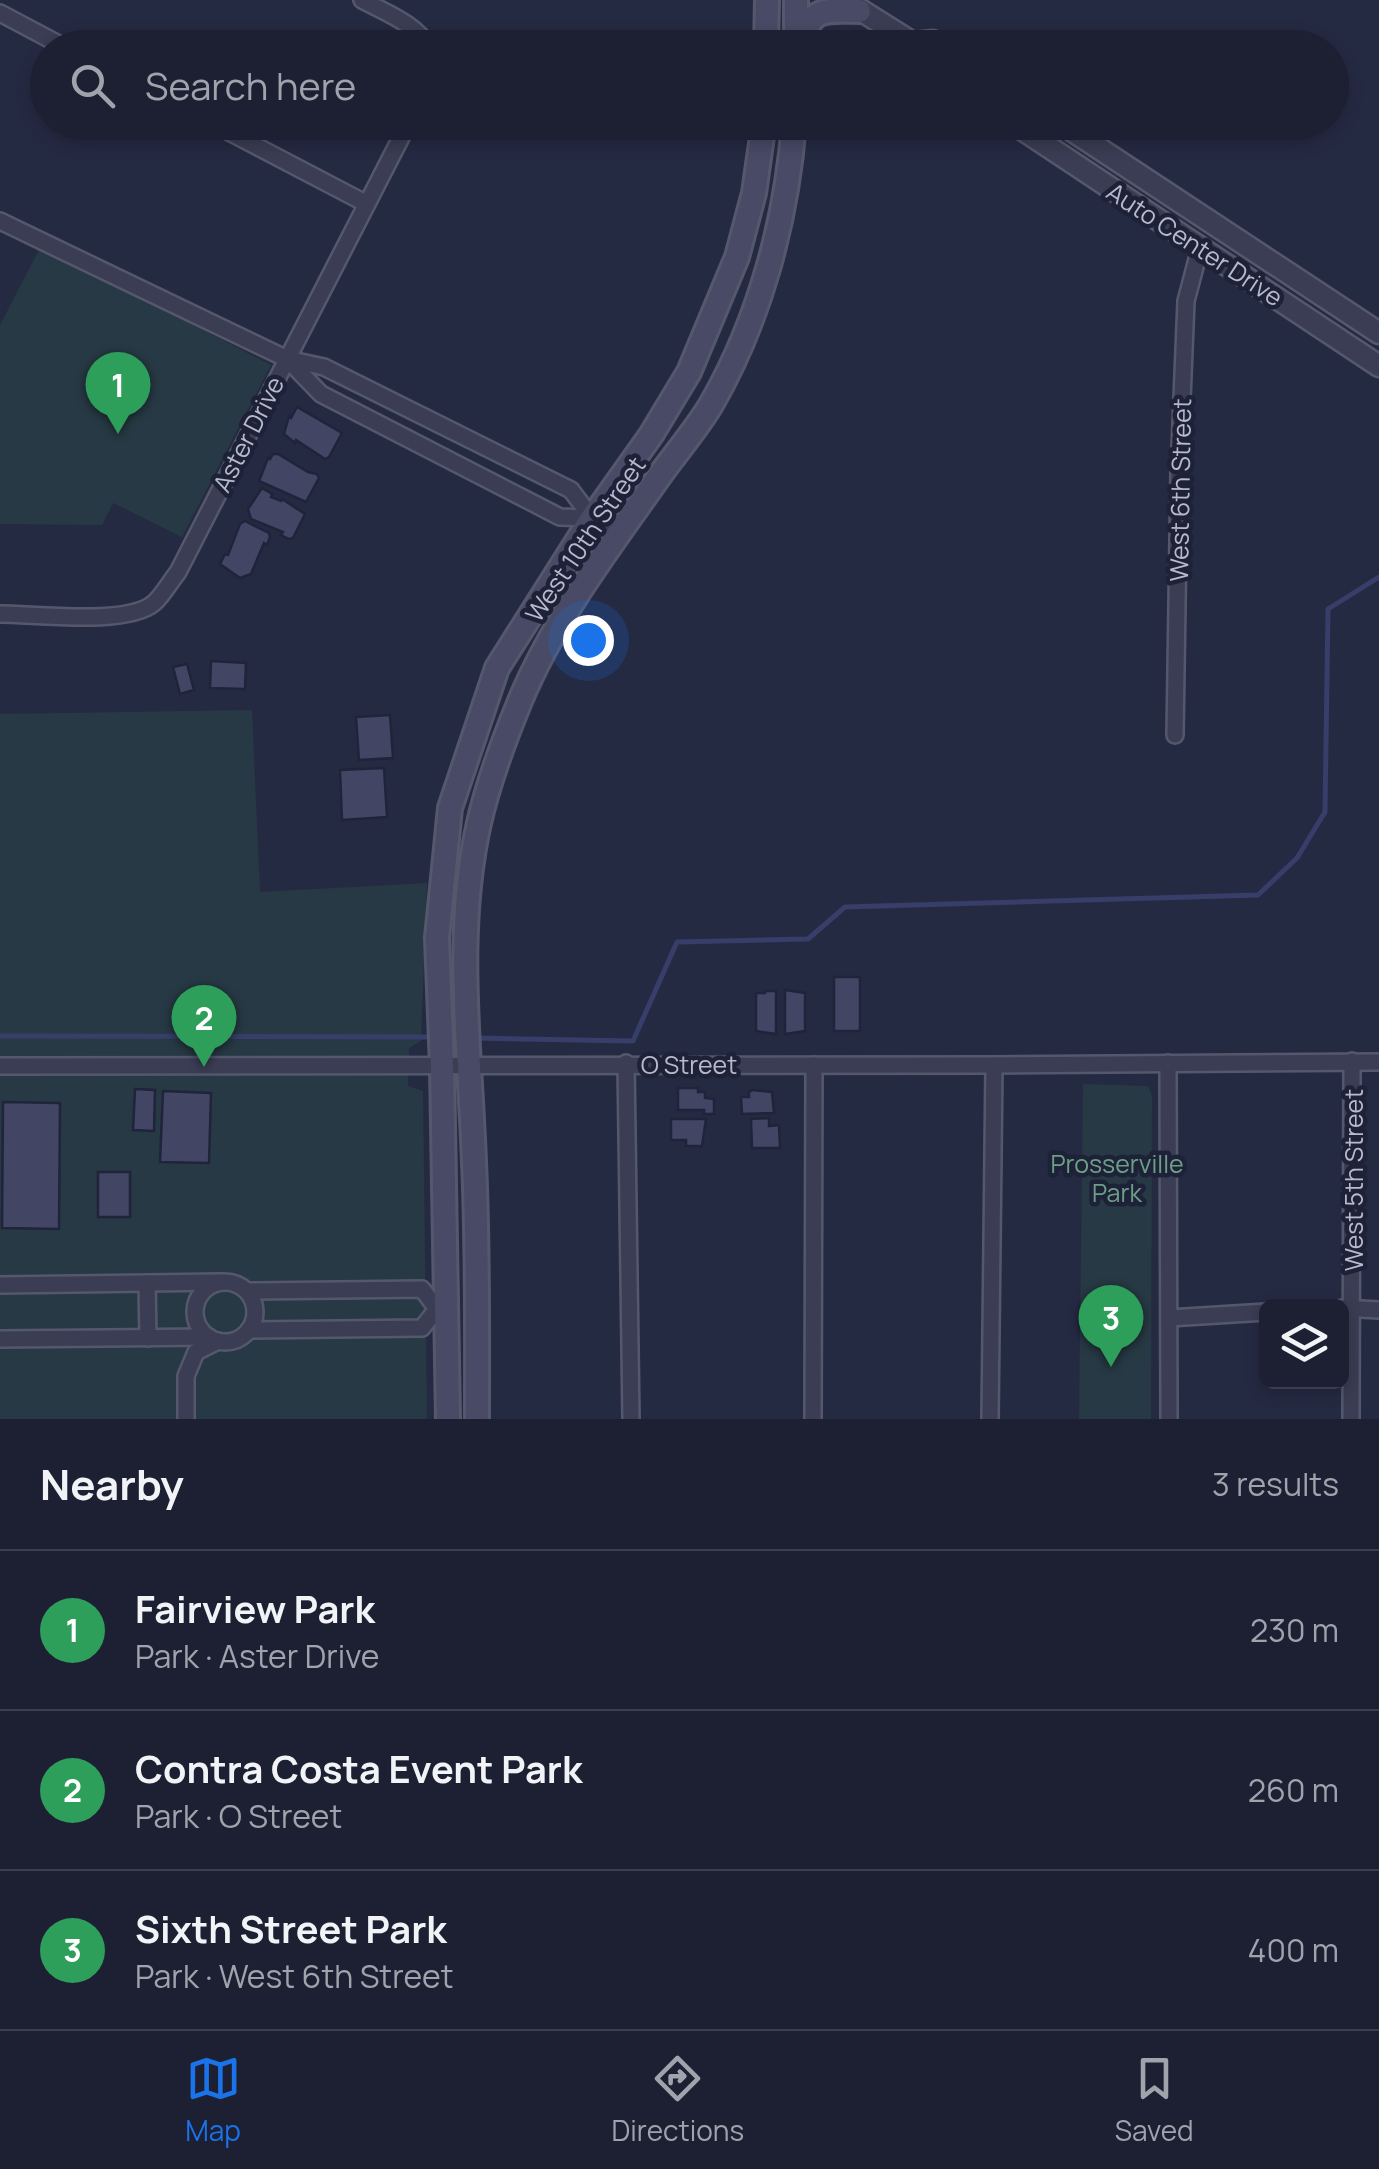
<!DOCTYPE html>
<meta charset="utf-8">
<style>
body{margin:0;font-family:Manrope,sans-serif;background:#292d3e;color:#f1f3f6}
.controls{position:absolute;right:30px;bottom:30px;display:grid;overflow:hidden;border-radius:15px;box-shadow:0 5px 15px #0003}
.controls button{width:90px;height:90px;display:grid;place-items:center;padding:0;border:0;border-bottom:2px solid #3a3e4d;background:#1c2032;color:#f1f3f6;font:50px sans-serif}
.you{position:absolute;left:588px;top:640px;width:35px;height:35px;margin:-25px;border:8px solid #fff;border-radius:50%;background:#1a73e8;box-shadow:0 0 0 15px #1a73e833}
.badge{display:grid;place-items:center;width:65px;height:65px;border-radius:50%;background:#1a73e8;color:#fff;font-size:32px;font-weight:700}
.pin{position:absolute;translate:-50% -82px;filter:drop-shadow(0 2px 5px #0008)}
.pin::after{content:'';position:absolute;top:52px;width:35px;height:30px;background:inherit;clip-path:polygon(0 0,100% 0,50% 100%)}
.list{margin:0;padding:0;list-style:none}
h2{display:flex;justify-content:space-between;align-items:center;height:130px;margin:0;padding:0 40px;font-size:42px}
h2 small{font-size:32px;font-weight:400;color:#a0a3ac}
.list li{display:grid;grid-template-columns:65px 1fr auto;gap:30px;align-items:center;box-sizing:border-box;height:160px;padding:0 40px;border-top:2px solid #3a3e4d}
.list b{display:block;font-size:38px;white-space:nowrap}
.list p{margin:0;font-size:32px;white-space:nowrap;color:#a0a3ac}
.list em{font-size:32px;font-style:normal;color:#a0a3ac}
.icon{flex:none;width:55px;height:55px;fill:none;stroke:currentColor;stroke-width:2;stroke-linecap:round;stroke-linejoin:round}
.map{position:relative;flex:none;width:1379px;height:1419px;overflow:hidden}
.search{position:absolute;background:#1c2032;box-shadow:0 5px 15px #0003;left:30px;right:30px;top:30px;height:110px;display:flex;align-items:center;gap:25px;box-sizing:border-box;padding:0 35px;border-radius:55px;color:#a0a3ac;font-size:38px}
.sheet{height:610px;background:#1c2032}
nav{display:flex;justify-content:space-around;align-items:center;box-sizing:border-box;height:140px;border-top:2px solid #3a3e4d;background:#1c2032;font-size:28px;color:#a0a3ac}
nav a{display:grid;justify-items:center;gap:5px}
nav .on{color:#1a73e8}
.map>svg:first-child{display:block}
</style>
<div class="map">
<svg width="1379" height="1419" viewBox="0 0 1379 1419">
<rect width="100%" height="100%" fill="#252a43"/>
<g fill="#273944">
<polygon points="41,246 271,365 182,537 113,503 102,525 0,524 0,325"/>
<polygon points="252,710 260,892 427,883 421,1041 409,1048 408,1086 423,1091 427,1419 0,1419 0,714"/>
<polygon points="1083,1084 1148,1086 1152,1096 1151,1419 1079,1419"/>
</g>
<g fill="none" stroke-linecap="round" stroke-linejoin="round">
<g stroke="#373e69" stroke-width="5">
<polyline points="0,1036 432,1037"/>
<polyline points="473,1038 633,1041 677,942 808,939 845,907 1258,895 1297,858 1325,812 1328,609 1379,577"/>
</g>
</g>
<g fill="#424664" stroke="#20243a" stroke-width="2.5">
<polygon points="297,407 342,433 329,457 325,459 296,440 295,443 284,434 289,416 291,418"/>
<polygon points="273,454 278,454 308,472 317,474 319,478 306,502 259,481 268,458 270,459"/>
<polygon points="262,488 272,494 271,497 281,501 282,499 305,514 293,538 289,539 281,535 283,532 251,519 248,509"/>
<polygon points="245,521 269,533 270,537 267,545 264,543 251,574 240,578 220,564 225,554 228,555 240,524"/>
<polygon points="211,661 246,663 245,689 210,688"/>
<polygon points="187,664 194,690 180,694 173,667"/>
<polygon points="390,715 393,758 359,760 356,717"/>
<polygon points="384,768 387,817 342,820 340,770"/>
<rect x="834" y="977" width="26" height="54"/>
<polygon points="785,990 805,993 805,1031 785,1034"/>
<polygon points="765,991 776,991 776,1034 756,1031 756,993 765,993"/>
<polygon points="678,1088 698,1088 698,1092 705,1092 705,1098 714,1099 714,1114 704,1114 704,1110 678,1110"/>
<polygon points="135,1089 155,1090 154,1131 133,1130"/>
<polygon points="753,1090 772,1092 774,1113 742,1114 741,1097 749,1097 749,1092"/>
<polygon points="163,1091 211,1093 209,1163 160,1162"/>
<polygon points="3,1102 60,1103 59,1229 2,1228"/>
<polygon points="769,1118 769,1126 779,1125 780,1148 752,1148 751,1119"/>
<polygon points="671,1119 706,1119 702,1146 686,1146 686,1140 671,1140"/>
<rect x="98" y="1172" width="32" height="45"/>
</g>
<g fill="none" stroke-linecap="round" stroke-linejoin="round">
<defs>
<g id="minor">
<path d="M362,0C386,13 415,23 430,48"/>
<polyline points="0,13 66,48"/>
<polyline points="210,122 365,203"/>
<polyline points="0,221 287,359 324,367 571,490 592,518"/>
<polyline points="287,359 321,394 560,517 592,518 620,532"/>
<path d="M0,614C36,614 127,626 154,603C163,595 170,582 178,572L409,122"/>
<polyline points="1175,735 1179,473 1186,301 1200,248"/>
<polyline points="626,1063 631,1419"/>
<polyline points="1168,1063 1169,1419"/>
<polyline points="0,1066 994,1065 1379,1062"/>
<circle cx="225" cy="1312" r="30"/>
<polyline points="147,1283 148,1338"/>
<polyline points="0,1285 221,1282"/>
<polyline points="247,1291 422,1289 437,1309 422,1328 249,1330"/>
<polyline points="1342,1308 1379,1310"/>
<polyline points="1169,1318 1266,1312"/>
<polyline points="0,1339 209,1337"/>
<polyline points="186,1419 186,1376 196,1352 218,1341"/>
<polyline points="813,1419 814,1065"/>
<polyline points="990,1419 994,1065"/>
<polyline points="1351,1419 1352,1061"/>
</g>
<g id="tertiary">
<polyline points="846,1 913,43 933,41 943,48"/>
<polyline points="1011,122 1379,366"/>
<polyline points="1059,122 1379,333"/>
</g>
<g id="secondary">
<polyline points="796,39 796,0"/>
<polyline points="766,48 767,0"/>
<path d="M800,48C810,7 822,10 859,11"/>
<polyline points="448,1419 442,1067 437,938 450,808 497,668 592,518 651,435 689,372 737,257 754,193 764,122"/>
<path d="M477,1419C477,1333 478,1248 474,1162C470,1050 454,934 479,823C488,783 504,740 520,701C555,617 611,545 663,471C679,449 698,427 712,403C760,319 787,219 794,122"/>
</g>
</defs>
<use href="#minor" stroke="#55586d" stroke-width="20"/>
<use href="#tertiary" stroke="#55586d" stroke-width="25"/>
<use href="#secondary" stroke="#55586d" stroke-width="28"/>
<use href="#minor" stroke="#3a3d53" stroke-width="15"/>
<use href="#tertiary" stroke="#3a3d53" stroke-width="20"/>
<use href="#secondary" stroke="#484a66" stroke-width="22"/>
</g>
<g text-anchor="middle" dominant-baseline="central" stroke-width="9" stroke-linejoin="round" paint-order="stroke">
<g font-size="25" fill="#b7b9cd" stroke="#1e2238">
<text transform="translate(1195 244) rotate(33)">Auto Center Drive</text>
<text transform="translate(248 434) rotate(-63)">Aster Drive</text>
<text transform="translate(1180 490) rotate(-89)">West 6th Street</text>
<text transform="translate(585 539) rotate(-56)">West 10th Street</text>
<text x="689" y="1064">O Street</text>
<text transform="translate(1353 1180) rotate(-90)">West 5th Street</text>
</g>
<g font-size="25" fill="#6d9f86" stroke="#1e2238">
<text x="1117" y="1163">Prosserville<tspan x="1117" dy="29">Park</tspan></text>
</g>
</g>
</svg>
<div class="controls">
<button><svg class="icon" aria-label="layers" viewBox="0 0 24 24"><path d="M12 4l9 5-9 5-9-5zM3 14l9 5 9-5"/></svg></button>
</div>
<div class="you"></div>
<div class="pin badge" style="left:118px;top:434px;background:#2e9e5b">1</div>
<div class="pin badge" style="left:204px;top:1067px;background:#2e9e5b">2</div>
<div class="pin badge" style="left:1111px;top:1367px;background:#2e9e5b">3</div>
<div class="search"><svg class="icon" aria-label="search" viewBox="0 0 24 24"><circle cx="10" cy="10" r="6"/><path d="M15 15l6 6"/></svg>Search here</div>
</div>
<section class="sheet">
<h2>Nearby<small>3 results</small></h2>
<ul class="list">
<li><span class="badge" style="background:#2e9e5b">1</span><div><b>Fairview Park</b><p>Park · Aster Drive</p></div><em>230 m</em></li>
<li><span class="badge" style="background:#2e9e5b">2</span><div><b>Contra Costa Event Park</b><p>Park · O Street</p></div><em>260 m</em></li>
<li><span class="badge" style="background:#2e9e5b">3</span><div><b>Sixth Street Park</b><p>Park · West 6th Street</p></div><em>400 m</em></li>
</ul>
</section>
<nav>
<a class="on"><svg class="icon" aria-label="map" viewBox="0 0 24 24"><path d="M3 6l6-2 6 2 6-2v14l-6 2-6-2-6 2zM9 4v14M15 6v14"/></svg>Map</a>
<a><svg class="icon" aria-label="directions" viewBox="0 0 24 24"><path d="M12 3l9 9-9 9-9-9zM9 14v-3h6M13 9l2 2-2 2"/></svg>Directions</a>
<a><svg class="icon" aria-label="saved" viewBox="0 0 24 24"><path d="M7 4h10v16l-5-4-5 4z"/></svg>Saved</a>
</nav>
